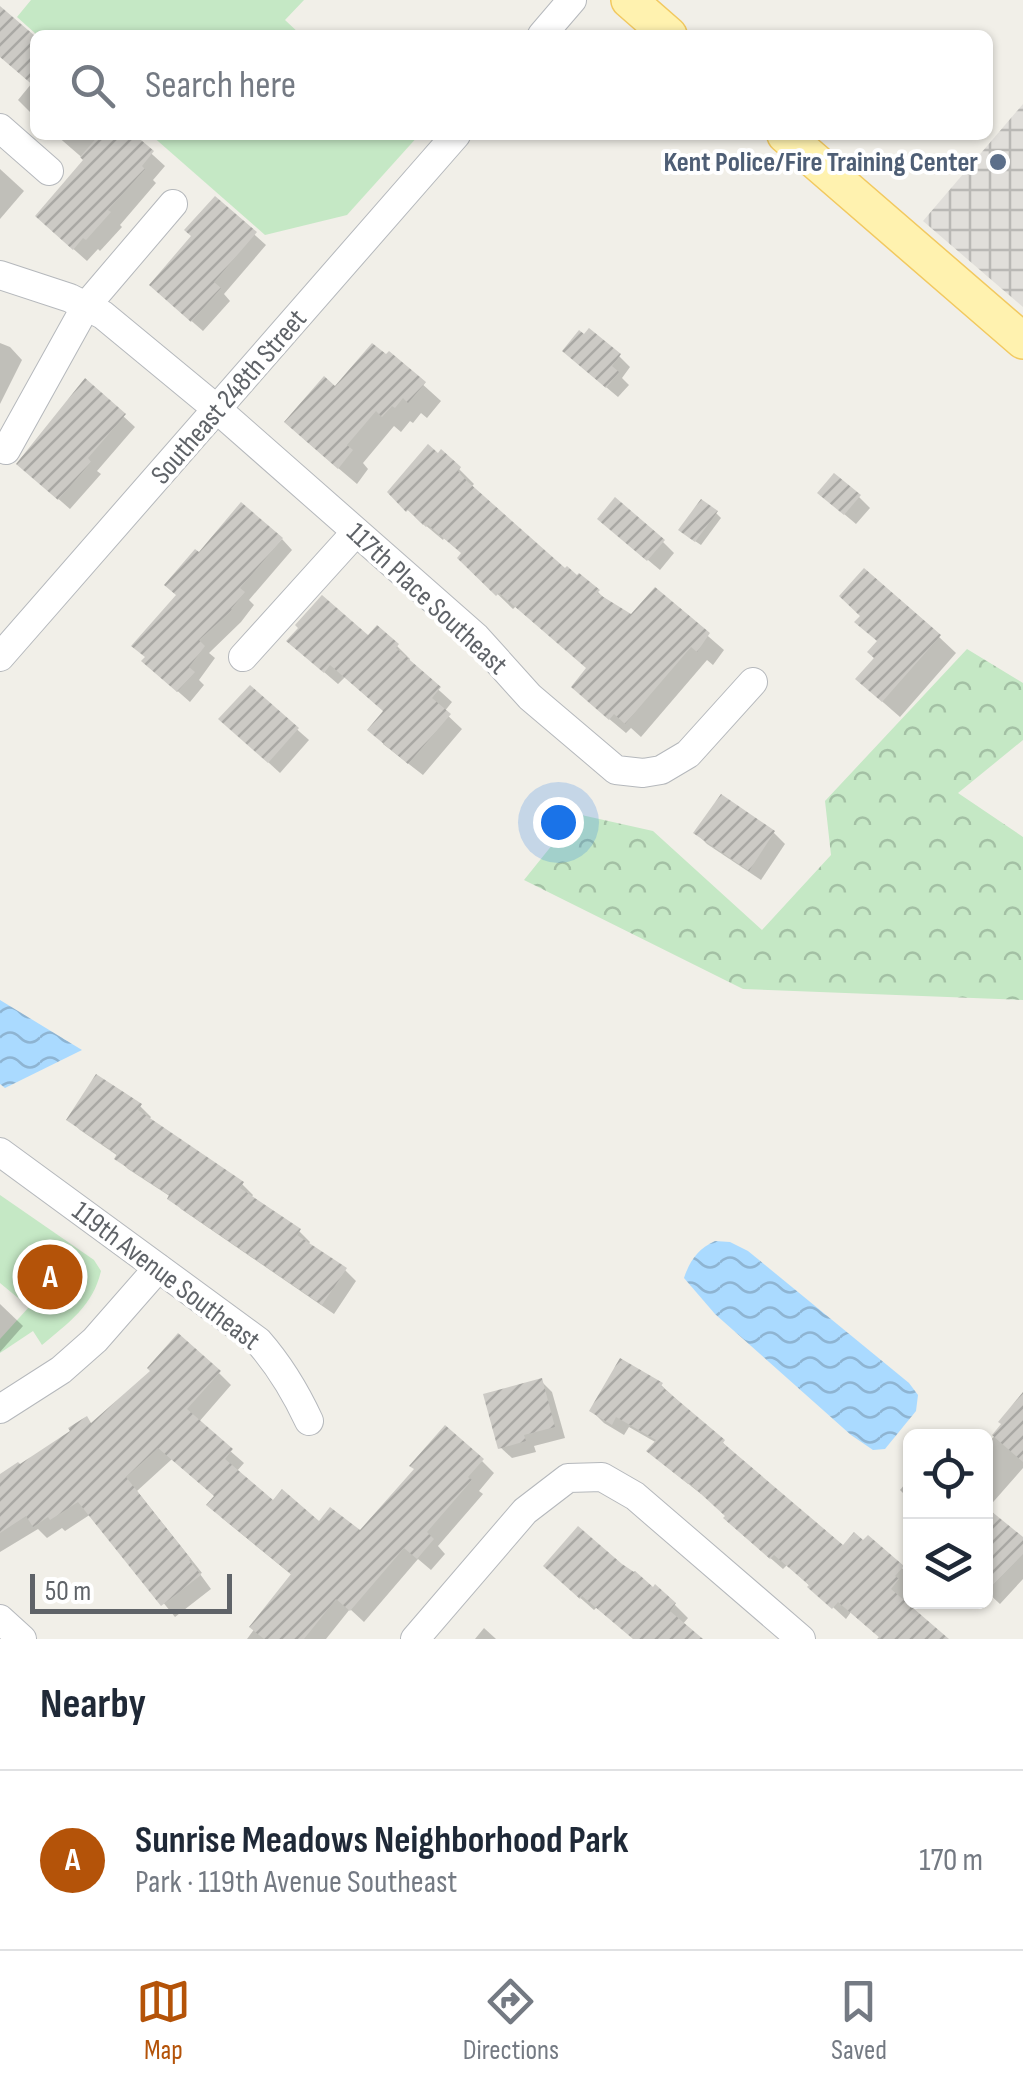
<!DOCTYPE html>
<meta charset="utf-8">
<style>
body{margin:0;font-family:"Sofia Sans Condensed",sans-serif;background:#f2f2f3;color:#1f2937}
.controls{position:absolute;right:30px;bottom:30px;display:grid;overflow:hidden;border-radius:15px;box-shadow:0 2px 8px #0004}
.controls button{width:90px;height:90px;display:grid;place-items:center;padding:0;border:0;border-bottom:2px solid #e0e1e3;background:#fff;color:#1f2937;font:50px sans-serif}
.scale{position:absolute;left:30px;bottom:25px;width:202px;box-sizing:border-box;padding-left:10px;border:5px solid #5f6368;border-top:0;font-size:28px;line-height:35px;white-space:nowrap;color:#5f6368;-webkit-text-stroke:8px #fff;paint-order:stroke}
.you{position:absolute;left:558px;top:822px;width:35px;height:35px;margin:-25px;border:8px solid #fff;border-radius:50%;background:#1a73e8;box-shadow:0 0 0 15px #1a73e833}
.badge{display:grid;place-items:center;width:65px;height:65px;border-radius:50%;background:#b45309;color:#fff;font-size:32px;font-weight:700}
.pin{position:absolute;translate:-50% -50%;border:5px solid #fff;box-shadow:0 2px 10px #0006}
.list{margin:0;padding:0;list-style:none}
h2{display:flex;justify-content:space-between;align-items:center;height:130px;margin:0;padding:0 40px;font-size:42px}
h2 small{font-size:32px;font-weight:400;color:#747a83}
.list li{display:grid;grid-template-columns:65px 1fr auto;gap:30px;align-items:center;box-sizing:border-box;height:180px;padding:0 40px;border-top:2px solid #e0e1e3}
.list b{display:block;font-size:38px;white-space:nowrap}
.list p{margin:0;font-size:32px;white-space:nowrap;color:#747a83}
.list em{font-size:32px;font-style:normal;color:#747a83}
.icon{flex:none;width:55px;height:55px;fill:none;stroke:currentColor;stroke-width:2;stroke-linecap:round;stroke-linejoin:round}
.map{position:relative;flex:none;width:1023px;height:1639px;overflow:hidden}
.search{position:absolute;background:#fff;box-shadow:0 2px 8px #0004;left:30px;right:30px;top:30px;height:110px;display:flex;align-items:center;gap:25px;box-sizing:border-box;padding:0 35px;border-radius:15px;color:#747a83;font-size:38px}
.sheet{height:310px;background:#fff}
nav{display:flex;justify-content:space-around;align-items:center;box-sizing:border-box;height:140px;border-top:2px solid #e0e1e3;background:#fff;font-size:28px;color:#747a83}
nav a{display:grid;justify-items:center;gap:5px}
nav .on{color:#b45309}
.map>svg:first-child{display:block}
</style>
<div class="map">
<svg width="1023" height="1639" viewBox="0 0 1023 1639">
<defs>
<pattern id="industrial-grid" width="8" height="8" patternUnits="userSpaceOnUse" patternTransform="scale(2.5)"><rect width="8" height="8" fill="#e0deda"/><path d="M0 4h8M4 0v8" fill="none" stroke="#b9b8b5"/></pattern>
<pattern id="forest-crowns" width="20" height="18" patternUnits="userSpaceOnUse" patternTransform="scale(2.5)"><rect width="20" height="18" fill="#c5e8c5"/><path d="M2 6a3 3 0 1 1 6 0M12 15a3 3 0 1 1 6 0" fill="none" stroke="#a3c0a4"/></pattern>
<pattern id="water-waves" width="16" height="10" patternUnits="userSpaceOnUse" patternTransform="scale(2.5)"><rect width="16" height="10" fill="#aadaff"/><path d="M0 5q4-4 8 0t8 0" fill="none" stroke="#8eb4d2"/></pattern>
<pattern id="building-hatch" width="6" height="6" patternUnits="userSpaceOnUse" patternTransform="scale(2.5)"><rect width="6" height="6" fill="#cccac5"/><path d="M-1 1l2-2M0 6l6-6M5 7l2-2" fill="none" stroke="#a9a8a4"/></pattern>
</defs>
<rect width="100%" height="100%" fill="#f1efe8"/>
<polygon fill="url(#industrial-grid)" points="1023,104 1023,307 923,221"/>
<g fill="#c5e8c5">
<polygon points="31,0 304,0 285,20 301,35 37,35 17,17"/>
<polygon points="151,135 419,135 347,215 265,235"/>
<path d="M0,1195L94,1260L101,1271C93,1306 68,1323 42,1345L33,1331L0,1353V1339L29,1307L0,1283Z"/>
</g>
<polygon fill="url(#forest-crowns)" points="967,649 1023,683 1023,740 958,793 1023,837 1023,1000 743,989 524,880 577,814 653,831 762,930 831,855 825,801"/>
<g fill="url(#water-waves)">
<polygon points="0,1000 82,1050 5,1088 0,1084"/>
<path d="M715,1241L730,1242L748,1251L909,1383L918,1395L916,1411L885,1449L873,1450L851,1435L715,1314L684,1278C690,1260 698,1249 715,1241Z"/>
</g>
<g fill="#0003">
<polygon points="0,17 35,39 35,117 18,100 32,83 0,55"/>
<polygon points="56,135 131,135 165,166 153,180 156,183 120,225 122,227 100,251 98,249 87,261 51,229 86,161"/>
<polygon points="0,169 24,191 0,219"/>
<polygon points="215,199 266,245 224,294 230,301 203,331 163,296"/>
<polygon points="0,343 10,347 22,360 0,404"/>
<polygon points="389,354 441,401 427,418 421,413 413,423 410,421 401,432 394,426 363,463 368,469 357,484 304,439 336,390"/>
<polygon points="619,356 630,367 622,378 629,385 618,397 576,362"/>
<polygon points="86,382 135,427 97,471 101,474 70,509 31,475"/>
<polygon points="459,469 474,484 471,487 566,571 598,592 610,604 631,617 656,591 724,650 713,665 707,660 641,737 631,728 626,733 589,702 589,669 516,606 513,609 460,558 463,554 444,538 443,540 424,524 423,525 390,492"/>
<polygon points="859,497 870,508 856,524 831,503"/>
<polygon points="716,513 721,518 701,545 686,535"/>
<polygon points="611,529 663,542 674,553 660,570"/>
<polygon points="282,539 292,550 249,600 254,605 241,622 209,653 215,658 199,680 204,685 190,702 156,672"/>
<polygon points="863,616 939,637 956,653 900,717 876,696 879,642"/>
<polygon points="368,639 397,646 410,659 408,662 452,702 444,712 462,729 423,775 383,744 386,712 345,677 338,684 303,654"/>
<polygon points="250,688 309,740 280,773 233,730"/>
<polygon points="722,798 774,833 785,844 761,880 707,844 696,833"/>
<polygon points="140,1106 151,1117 149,1120 242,1184 253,1195 251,1198 299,1231 310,1242 308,1245 345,1270 356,1281 334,1314 181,1209 171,1197 128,1169 117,1158 118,1156 80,1130 69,1119"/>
<polygon points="0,1304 23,1326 0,1352"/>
<polygon points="219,1373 231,1385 198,1423 244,1463 236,1472 273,1503 319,1524 361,1534 482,1461 494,1473 479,1491 483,1494 438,1546 445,1554 431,1570 418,1559 364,1622 350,1609 326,1639 247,1639 293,1576 222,1518 216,1497 172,1459 137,1491 202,1573 200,1574 211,1589 175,1617 91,1514 65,1531 62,1528 47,1538 38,1529 0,1552 0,1479 92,1425"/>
<polygon points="541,1381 552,1392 565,1438 534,1446 536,1452 512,1458 500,1447"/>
<polygon points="661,1385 735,1454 844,1548 902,1568 910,1576 910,1583 906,1589 909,1593 902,1602 946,1639 877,1639 880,1636 851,1612 846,1619 787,1565 783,1569 738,1530 728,1516 703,1493 701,1494 662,1463 657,1443 629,1427 624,1435 604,1423 592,1411"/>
<polygon points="1023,1402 1023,1468 987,1509 1023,1540 1023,1579 1000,1604 986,1591 986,1446"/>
<polygon points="910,1478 910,1500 900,1490"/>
<polygon points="620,1566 675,1605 688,1618 682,1625 699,1639 635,1639 597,1607 594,1610 559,1579"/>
<polygon points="484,1628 496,1639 475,1639"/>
</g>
<g fill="url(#building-hatch)">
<polygon points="0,6 35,36 35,87 0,57"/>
<polygon points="99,135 135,135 154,151 142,166 145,169 108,210 111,212 86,240 83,238 73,250 35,216 83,160 80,157"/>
<polygon points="215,196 257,232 214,282 221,288 191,322 149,285 191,236 184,230"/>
<polygon points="589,328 621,354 612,366 619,372 606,388 562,351 579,330 584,334"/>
<polygon points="372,343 386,354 389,351 426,382 408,403 403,398 395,408 392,406 382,417 376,411 347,445 353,450 338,469 284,422 324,376 335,386"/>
<polygon points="85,378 126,414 88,458 91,462 58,500 16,464"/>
<polygon points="428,444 438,453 441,449 461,467 458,471 467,481 565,568 567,566 577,575 579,573 600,590 597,593 631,614 655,587 710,633 697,652 691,647 625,724 614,714 609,720 571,687 586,668 499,593 496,596 457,558 461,553 428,525 426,527 408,510 406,512 387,492"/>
<polygon points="834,473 861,495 844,515 817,493"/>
<polygon points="615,497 665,540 647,561 597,519"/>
<polygon points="701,499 718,511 695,542 678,530"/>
<polygon points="241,502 283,538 240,588 245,592 231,609 232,610 199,640 205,646 189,667 195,672 177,692 141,661 145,657 131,646 176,595 164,585 195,549 199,552"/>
<polygon points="864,568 941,635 882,702 855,679 874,658 867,652 877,641 854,622 860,616 839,596"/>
<polygon points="322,595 368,635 377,625 399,644 396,648 441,687 432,698 451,714 408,764 367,730 383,711 330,665 324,673 286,641 298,628 295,625"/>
<polygon points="250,685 299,728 268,763 218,719"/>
<polygon points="721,794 775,831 749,871 693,833"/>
<polygon points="96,1074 142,1104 138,1110 244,1182 240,1188 301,1229 297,1235 347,1268 322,1305 167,1199 169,1195 114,1159 117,1154 66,1120"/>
<polygon points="178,1333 221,1371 187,1409 233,1449 225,1459 273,1500 282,1489 319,1521 330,1507 360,1530 414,1469 409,1466 445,1425 484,1459 468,1477 472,1480 427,1532 434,1539 417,1559 404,1548 350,1611 336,1599 304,1639 264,1639 249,1627 291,1574 206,1505 214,1496 158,1448 126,1477 191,1559 189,1560 201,1575 161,1606 78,1502 50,1520 48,1517 33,1527 26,1516 0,1533 0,1474 18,1462 20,1464 70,1431 68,1428 87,1416 91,1423 150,1371 147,1368"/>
<polygon points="620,1358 663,1383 661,1386 725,1440 723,1443 843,1545 854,1532 863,1540 868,1535 904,1566 895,1576 899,1579 891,1589 949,1639 881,1639 838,1602 832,1609 807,1587 809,1585 774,1555 770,1559 723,1518 725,1516 689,1483 688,1484 646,1451 656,1440 616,1417 612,1425 589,1411"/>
<polygon points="542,1378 555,1427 524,1435 526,1441 498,1449 483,1394"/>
<polygon points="1023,1392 1023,1462 992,1435 1001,1424 998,1422"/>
<polygon points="986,1507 1023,1537 1023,1554 986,1592"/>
<polygon points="578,1526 622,1564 634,1572 635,1571 653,1587 655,1584 676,1603 670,1611 703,1639 633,1639 582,1596 580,1599 543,1566"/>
</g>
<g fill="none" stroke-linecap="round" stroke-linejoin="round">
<defs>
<g id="minor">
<polyline points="542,35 572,0"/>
<polyline points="0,128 49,171"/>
<polyline points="0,275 70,298 103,315 218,410 476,637 530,697 616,770 643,773 661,770 688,754 753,682"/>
<polyline points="6,450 86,306 173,204"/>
<polyline points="0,657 456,135"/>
<polyline points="243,657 356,532"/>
<path d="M0,1152L258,1341C280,1366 295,1391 309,1421"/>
<polyline points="0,1409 61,1370 95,1340 158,1268"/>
<polyline points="0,1619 22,1639"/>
<polyline points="415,1639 525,1511 568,1478 602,1477 635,1496 801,1639"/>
</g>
<g id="major">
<polyline points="629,0 669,35"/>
<polyline points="785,135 1023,341"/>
</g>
</defs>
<use href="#minor" stroke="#b5b8bc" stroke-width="30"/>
<use href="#major" stroke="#f2c960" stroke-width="38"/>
<use href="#minor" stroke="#fff" stroke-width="28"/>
<use href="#major" stroke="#fff2af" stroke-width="35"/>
</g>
<circle fill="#5c6f8a" stroke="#fff" stroke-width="4" cx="998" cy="162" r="10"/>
<g text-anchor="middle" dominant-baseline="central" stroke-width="8" stroke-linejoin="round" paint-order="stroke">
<g font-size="28" font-weight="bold" fill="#4e5e75" stroke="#fff" text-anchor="end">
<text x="978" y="162">Kent Police/Fire Training Center</text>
</g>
<g font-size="28" fill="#5f6368" stroke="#fff">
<text transform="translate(229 397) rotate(-49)">Southeast 248th Street</text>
<text transform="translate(427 599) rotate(43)">117th Place Southeast</text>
<text transform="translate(166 1276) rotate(37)">119th Avenue Southeast</text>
</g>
</g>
</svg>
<div class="controls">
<button><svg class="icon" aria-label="locate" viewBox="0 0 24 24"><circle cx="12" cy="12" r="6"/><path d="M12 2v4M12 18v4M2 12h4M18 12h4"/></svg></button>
<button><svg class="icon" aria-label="layers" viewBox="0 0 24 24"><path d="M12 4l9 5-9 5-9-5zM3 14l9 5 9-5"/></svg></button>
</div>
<div class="scale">50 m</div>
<div class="you"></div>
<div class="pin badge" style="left:50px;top:1277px">A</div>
<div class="search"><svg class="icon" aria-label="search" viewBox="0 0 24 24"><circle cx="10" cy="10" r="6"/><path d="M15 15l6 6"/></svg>Search here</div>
</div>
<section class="sheet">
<h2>Nearby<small></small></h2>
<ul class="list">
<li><span class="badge">A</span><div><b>Sunrise Meadows Neighborhood Park</b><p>Park · 119th Avenue Southeast</p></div><em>170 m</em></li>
</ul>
</section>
<nav>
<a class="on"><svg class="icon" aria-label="map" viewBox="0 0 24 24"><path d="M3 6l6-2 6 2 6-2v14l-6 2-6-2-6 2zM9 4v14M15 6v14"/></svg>Map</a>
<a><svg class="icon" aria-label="directions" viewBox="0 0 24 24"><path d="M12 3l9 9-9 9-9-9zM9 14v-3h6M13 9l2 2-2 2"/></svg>Directions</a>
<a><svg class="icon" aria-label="saved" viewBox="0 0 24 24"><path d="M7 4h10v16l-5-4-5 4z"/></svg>Saved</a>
</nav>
